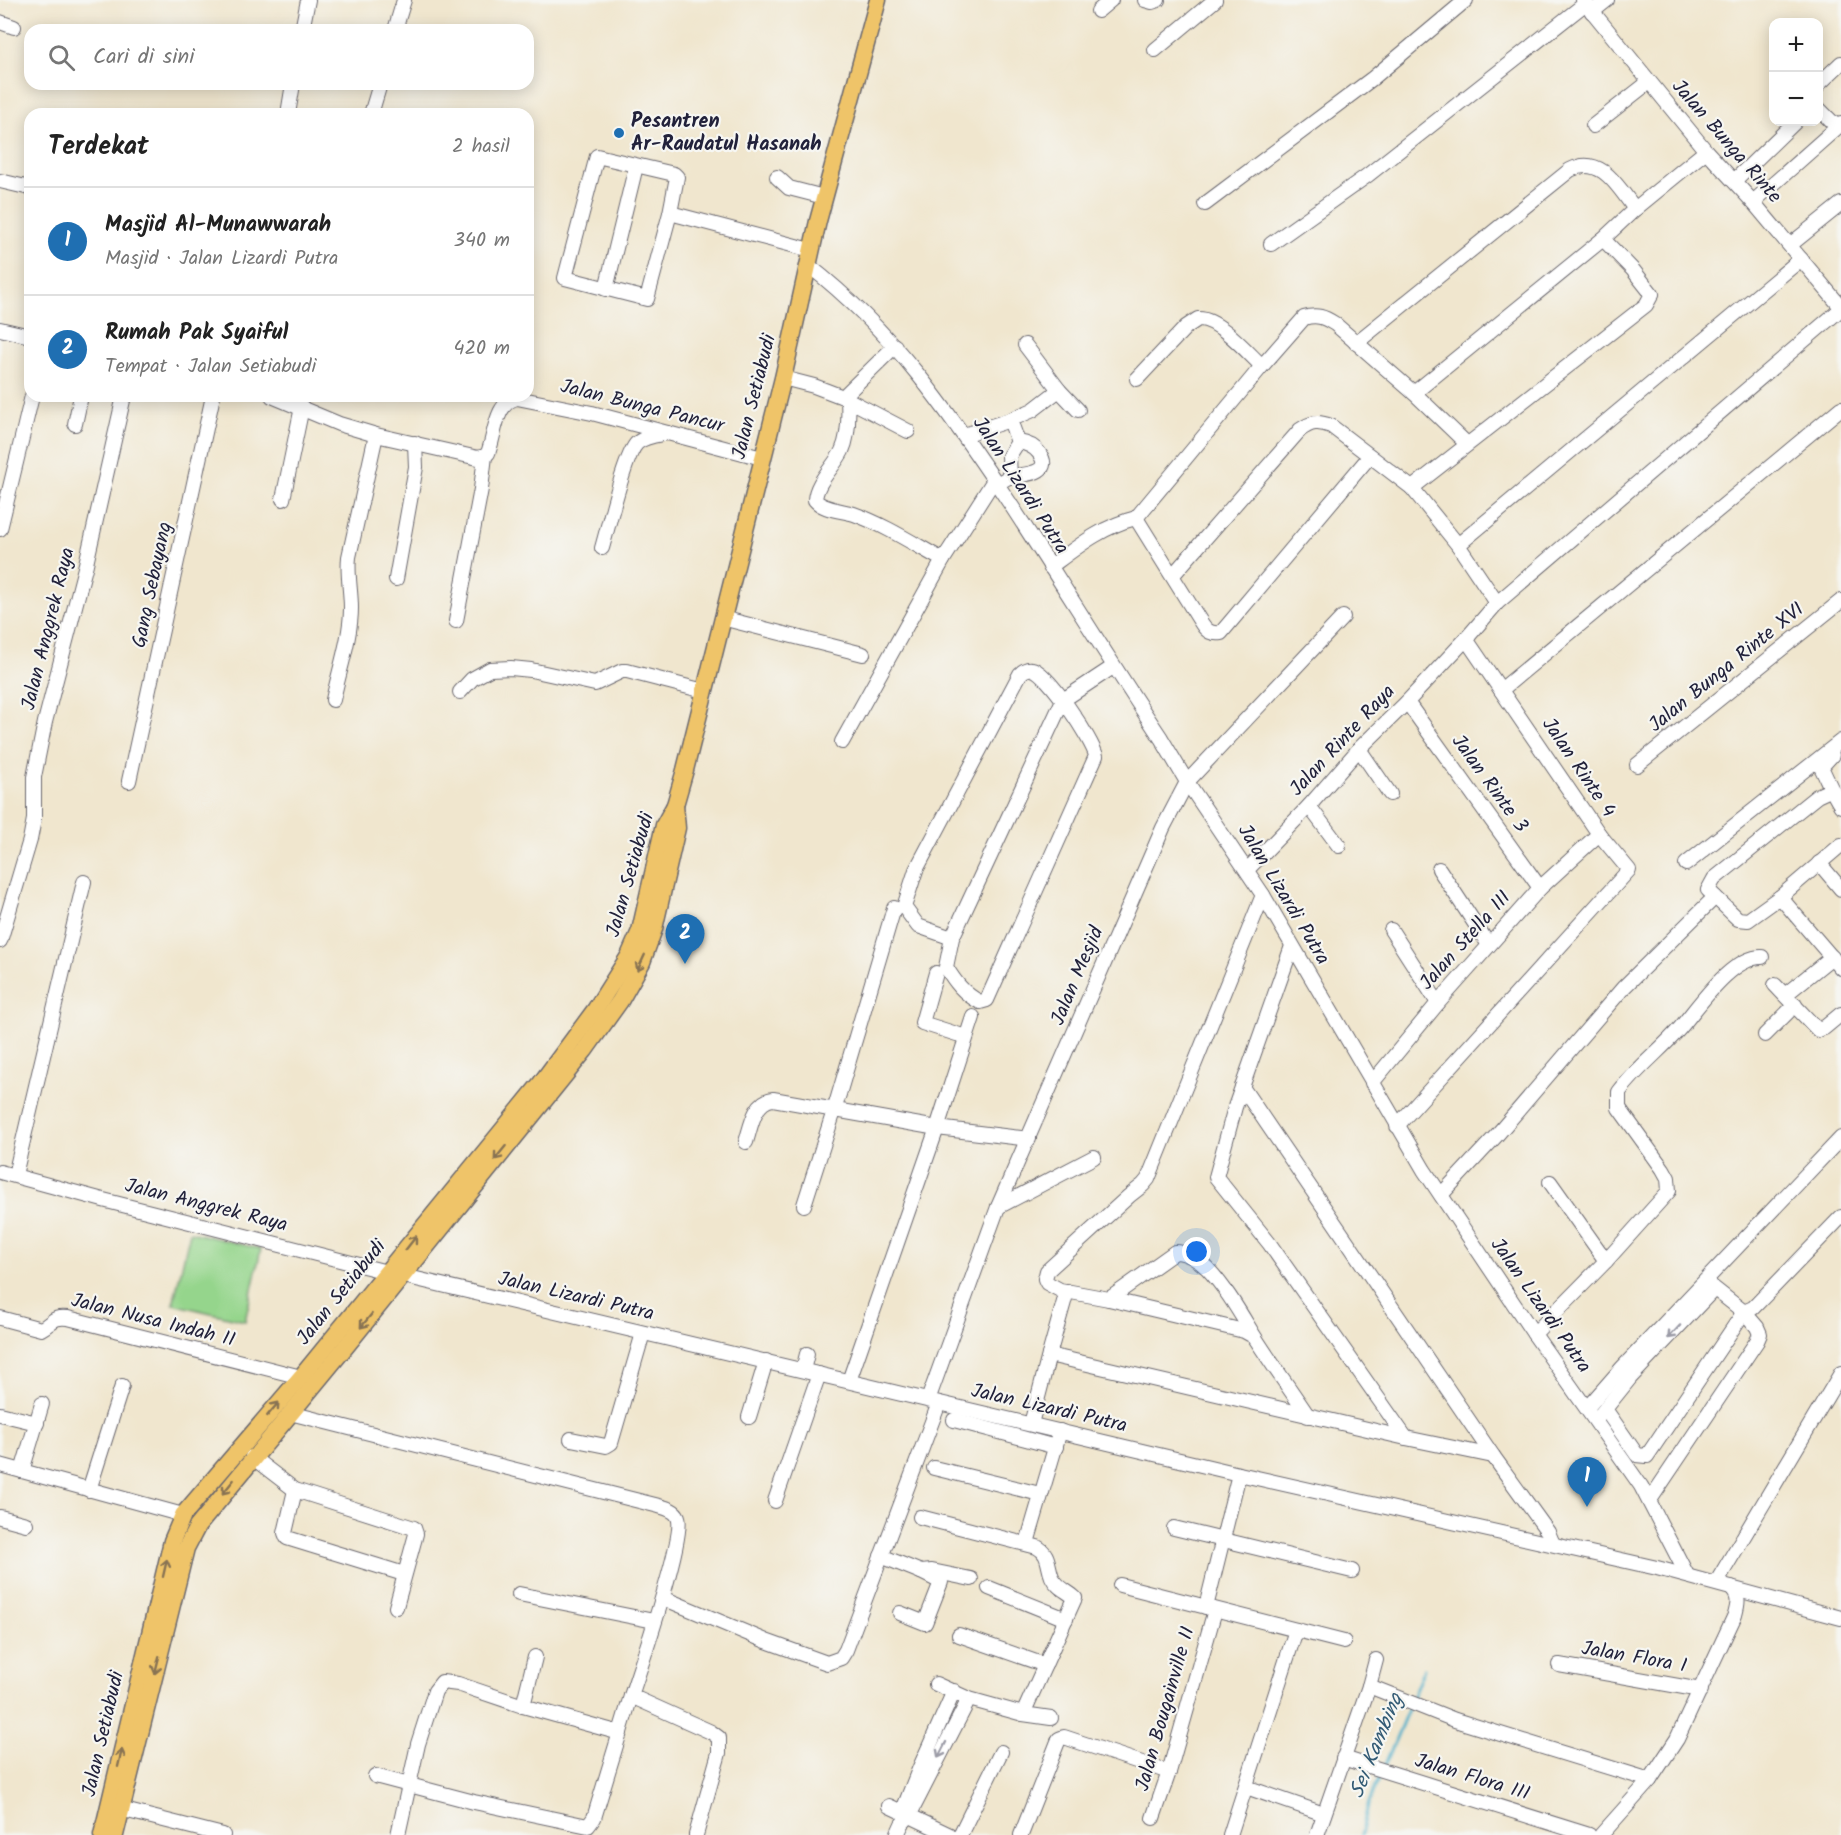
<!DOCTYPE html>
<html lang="id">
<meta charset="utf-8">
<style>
body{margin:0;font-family:Kalam,sans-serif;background:#f2f2f2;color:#222}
.controls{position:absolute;right:18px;top:18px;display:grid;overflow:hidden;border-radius:12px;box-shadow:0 3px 15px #0003}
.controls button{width:54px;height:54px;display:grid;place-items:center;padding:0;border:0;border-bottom:2px solid #e0e0e0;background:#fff;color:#222;font:30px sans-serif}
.you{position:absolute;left:1197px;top:1252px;width:21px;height:21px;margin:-15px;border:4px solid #fff;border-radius:50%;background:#1a73e8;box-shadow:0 0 0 9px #1a73e833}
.badge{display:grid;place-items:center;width:39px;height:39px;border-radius:50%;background:#1f6fb2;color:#fff;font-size:20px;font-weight:700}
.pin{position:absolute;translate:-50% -50px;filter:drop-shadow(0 2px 3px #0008)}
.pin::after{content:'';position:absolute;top:32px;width:21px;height:18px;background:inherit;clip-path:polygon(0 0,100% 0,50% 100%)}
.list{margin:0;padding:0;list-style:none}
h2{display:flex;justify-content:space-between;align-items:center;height:78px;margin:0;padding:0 24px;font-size:26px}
h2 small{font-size:20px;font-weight:400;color:#767676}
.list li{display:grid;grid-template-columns:39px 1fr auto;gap:18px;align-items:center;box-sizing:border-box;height:108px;padding:0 24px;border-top:2px solid #e0e0e0}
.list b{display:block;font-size:22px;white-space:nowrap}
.list p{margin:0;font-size:20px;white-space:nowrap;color:#767676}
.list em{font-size:20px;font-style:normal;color:#767676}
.icon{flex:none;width:33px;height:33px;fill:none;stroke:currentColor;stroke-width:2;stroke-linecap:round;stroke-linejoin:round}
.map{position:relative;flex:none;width:1841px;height:1835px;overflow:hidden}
.search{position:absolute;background:#fff;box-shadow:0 3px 15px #0003;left:24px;top:24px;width:510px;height:66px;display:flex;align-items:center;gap:15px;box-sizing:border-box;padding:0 21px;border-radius:18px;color:#767676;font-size:22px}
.panel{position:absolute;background:#fff;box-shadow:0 3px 15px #0003;left:24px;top:108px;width:510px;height:294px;border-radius:18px}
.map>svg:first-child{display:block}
</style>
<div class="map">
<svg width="1841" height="1835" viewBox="0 0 1841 1835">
<rect width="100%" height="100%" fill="#f6f6f2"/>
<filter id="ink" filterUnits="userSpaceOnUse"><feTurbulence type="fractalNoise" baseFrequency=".0167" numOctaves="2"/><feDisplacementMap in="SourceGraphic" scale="12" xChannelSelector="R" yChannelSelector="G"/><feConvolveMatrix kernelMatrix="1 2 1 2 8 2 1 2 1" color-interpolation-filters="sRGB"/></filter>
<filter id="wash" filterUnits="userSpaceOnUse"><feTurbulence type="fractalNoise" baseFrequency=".008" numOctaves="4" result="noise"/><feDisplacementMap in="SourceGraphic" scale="24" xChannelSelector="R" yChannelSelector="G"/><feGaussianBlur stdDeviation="1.35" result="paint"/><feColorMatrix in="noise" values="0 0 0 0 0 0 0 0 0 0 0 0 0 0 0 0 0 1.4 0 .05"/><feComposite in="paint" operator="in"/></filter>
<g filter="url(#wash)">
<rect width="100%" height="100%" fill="#f0e6ce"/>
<polygon fill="#95d58c" stroke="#5c7c64" stroke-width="1.5" points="190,1232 261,1249 245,1321 173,1304"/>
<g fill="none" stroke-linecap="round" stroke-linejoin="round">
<g stroke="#4cb0cb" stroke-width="3">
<polyline points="1412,1698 1424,1669"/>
<polyline points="1384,1767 1409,1707"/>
<polyline points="1361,1835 1368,1805 1381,1773"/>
</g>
</g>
</g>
<g filter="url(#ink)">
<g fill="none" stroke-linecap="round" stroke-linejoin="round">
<defs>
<g id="minor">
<polyline points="1145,0 1152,2 1158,0"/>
<polyline points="1583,0 1706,151 1753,202 1841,307"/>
<polyline points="1098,11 1111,0"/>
<polyline points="1592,12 1607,0"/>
<polyline points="0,22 14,27"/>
<polyline points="302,30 308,0"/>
<polyline points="395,30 404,0"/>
<polyline points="1155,50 1215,0"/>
<polyline points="1818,85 1841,63"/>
<polyline points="1818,108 1837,127"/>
<polyline points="288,114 293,84"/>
<polyline points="371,114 380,84"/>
<polyline points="1593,126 1649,82"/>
<polygon points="597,156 674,174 677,177 670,213 647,299 565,278"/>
<polyline points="777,177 789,188 824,197"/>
<polyline points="0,181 30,188"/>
<polyline points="1734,181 1795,122"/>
<polyline points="1753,202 1841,124"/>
<polyline points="1205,204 1373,78 1466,0"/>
<polyline points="670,213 811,250"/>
<polyline points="1271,244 1368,175 1586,3"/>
<polyline points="1790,245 1841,204"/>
<path d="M808,265C894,332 949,412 1009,502C1060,580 1109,660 1161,738L1187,782L1263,895L1424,1170L1534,1334L1641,1486L1687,1575"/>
<polyline points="606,289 636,166"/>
<polyline points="0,329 30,336"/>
<path d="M1356,343L1570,170C1601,154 1618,187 1635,209"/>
<polyline points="1025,345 1059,390"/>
<polyline points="783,378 814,386 843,397 908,431"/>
<path d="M1137,379L1186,327L1198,319C1217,317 1248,353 1262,366"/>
<polyline points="1414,393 1603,239"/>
<path d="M272,396L339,424L376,435L478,458L485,456L488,453C495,436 495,402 517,398L592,413L762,458"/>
<polyline points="843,397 895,346"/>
<polyline points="1010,420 1018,442 1009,456 1010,477"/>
<polyline points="75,424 81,396"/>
<polyline points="964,435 1010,420 1033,410 1059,390 1078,410"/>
<path d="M997,485C1001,482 1005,478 1010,477C1021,474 1055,475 1039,453C1034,446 1026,443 1018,442"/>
<polyline points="1412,488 1646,305 1652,294 1633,270 1603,239 1635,209 1706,151"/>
<polyline points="283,499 302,407"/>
<path d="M1136,518L1202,624C1207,632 1212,634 1221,633L1370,456"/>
<polyline points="0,529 32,396"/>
<polyline points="1458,545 1801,259"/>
<path d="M602,548C608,528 625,454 637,443C645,436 659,435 668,433"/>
<polyline points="943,560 994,480"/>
<path d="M1050,567C1077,547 1103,526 1136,518L1262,366L1304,318C1317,314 1324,317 1335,324L1414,393L1467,444"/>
<path d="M1173,575L1300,430C1311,422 1318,421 1331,426L1412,488L1458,545L1497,603"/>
<polyline points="396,579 416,467 415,443"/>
<polyline points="722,618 863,654"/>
<polyline points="456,621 481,489 485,456"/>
<polyline points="1501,690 1841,408"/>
<polyline points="460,692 472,679 490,669 511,668 531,670 595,684 622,671 627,671 704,691"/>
<path d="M333,700C339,671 351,637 351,608C351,591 347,574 349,557L376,435"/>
<polyline points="1407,702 1540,888"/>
<path d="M842,742L943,560C914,544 885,525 854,514C842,510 823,510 815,500C816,482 834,467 842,451C849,436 849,417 848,400"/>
<polyline points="1359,749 1390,794"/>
<path d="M1832,755L1821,767C1828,781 1832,792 1841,806"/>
<polyline points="1637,765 1841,601"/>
<polyline points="129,781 213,396"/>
<polyline points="1830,790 1817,796 1714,879 1708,890 1738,919 1748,920 1780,897 1841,845"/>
<polyline points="1309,806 1339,846"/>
<polyline points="1819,863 1841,889"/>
<polyline points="1686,864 1841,741"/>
<polyline points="1439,869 1489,945"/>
<polyline points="1247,870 1309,806 1359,749 1407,702 1466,639 1497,603 1841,309"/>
<polyline points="1780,897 1841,968"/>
<polyline points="1391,930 1438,1003"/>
<path d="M952,938L918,926L904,907L916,870L1020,674C1023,671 1027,668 1032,669C1047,671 1093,741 1096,756L987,1000L980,1002C964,994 955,982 946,967L952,938L1063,700L1113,667"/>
<polyline points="0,941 30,840 34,819 34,777 45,722 86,564 124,396"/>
<polyline points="1292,946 1235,1107 1216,1177 1269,1243 1406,1438"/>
<polyline points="936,973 922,1023 966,1037"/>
<polyline points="1775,985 1818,1030 1824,1028 1841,1014"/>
<polyline points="1785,995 1832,957"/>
<polyline points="1765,1035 1795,1005"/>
<polyline points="1372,1083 1438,1003 1540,888 1599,834"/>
<polyline points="1242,1087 1493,1456 1548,1532 1553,1544"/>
<polyline points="1397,1126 1629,870 1599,834 1466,639"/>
<path d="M746,1142C751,1127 754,1101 773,1099L937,1128L1029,1139"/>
<polyline points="0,1172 103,1200 387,1272 1239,1474 1657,1568 1841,1618"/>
<polyline points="15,1175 84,882"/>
<polyline points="1550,1182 1606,1261"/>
<polyline points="1441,1195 1496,1136 1623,988 1715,897"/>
<polyline points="804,1205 834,1111 894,908"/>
<polyline points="998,1207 1094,1157"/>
<polyline points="1706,1282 1744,1312 1753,1308 1841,1217"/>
<path d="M1109,1299L1175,1252C1186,1252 1199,1260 1207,1268C1226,1288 1240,1313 1254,1336C1271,1363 1290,1389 1308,1416"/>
<path d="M0,1318L41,1329C53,1323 52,1316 68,1318L301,1377"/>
<path d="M1534,1334L1606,1261L1669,1191L1668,1178L1663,1169L1619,1108V1092C1637,1068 1661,1050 1680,1028C1699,1006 1731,957 1762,957"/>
<polyline points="1253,1336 1244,1331 1109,1299 1060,1290 1047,1283 1045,1279 1047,1271 1129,1196 1143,1185 1148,1179 1263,895"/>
<polyline points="1049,1355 1067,1291"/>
<polyline points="803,1370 807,1354"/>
<polyline points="849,1381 937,1128 973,1017"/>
<polyline points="928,1400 998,1207 1163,828 1187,782 1343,617"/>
<polyline points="1587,1408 1622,1368 1841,1138"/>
<polyline points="1605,1409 1637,1455 1647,1456 1744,1312 1757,1327 1760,1334 1757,1341 1650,1500"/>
<path d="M290,1413L659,1506C666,1508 675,1510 678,1517C686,1534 639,1671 631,1696L711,1732L719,1738V1753L696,1835"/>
<polyline points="0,1414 37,1423"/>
<polyline points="1601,1414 1630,1378 1714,1289"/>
<polyline points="749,1417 766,1361"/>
<polyline points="954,1420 1056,1447"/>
<polyline points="1031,1424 1049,1355 1406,1438 1493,1456"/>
<polyline points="571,1439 606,1446 611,1443 643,1333"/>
<polyline points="252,1457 295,1490 414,1528 416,1534 396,1607"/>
<polyline points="0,1465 183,1515"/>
<polyline points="934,1468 1040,1494"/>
<polyline points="22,1471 42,1404"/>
<polyline points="89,1490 122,1386"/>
<polyline points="295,1490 285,1533 287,1538 404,1574"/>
<polyline points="775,1501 819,1374"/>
<polyline points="0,1517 26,1524"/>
<path d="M920,1517L1037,1547C1050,1554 1047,1565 1052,1577C1057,1588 1068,1591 1075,1598L1023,1714L969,1699L936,1684"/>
<polyline points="1174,1528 1352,1571"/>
<polyline points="1027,1543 1060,1431"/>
<polyline points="881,1556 921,1572 932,1571 971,1579"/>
<polyline points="1716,1583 1841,1373"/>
<polyline points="1120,1585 1344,1642"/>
<polyline points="989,1588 1066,1619"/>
<polyline points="519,1594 654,1621"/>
<polyline points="663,1598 766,1641 827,1663 841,1658 846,1650 939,1403"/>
<polyline points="1206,1607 1239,1474"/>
<polyline points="900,1613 925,1623 941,1582 921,1572"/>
<polyline points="959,1635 1045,1665"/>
<polyline points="1559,1665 1701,1690"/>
<polyline points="1369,1686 1455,1720 1650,1780"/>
<polyline points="523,1706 535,1657"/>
<polyline points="1023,1714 1051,1718"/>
<polyline points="1343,1758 1589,1835"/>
<polyline points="375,1776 474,1802 588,1826 594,1818 631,1696"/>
<polyline points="1246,1787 1324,1814"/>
<polyline points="889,1806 950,1835"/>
<polyline points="120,1809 223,1835"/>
<polyline points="903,1810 920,1767 954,1691"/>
<polyline points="1153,1818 1169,1772 1215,1610"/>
<polyline points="398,1835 418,1744 435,1691 442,1682 458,1684 523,1706 620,1733"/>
<polyline points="897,1835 902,1824 909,1816 969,1699"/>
<polyline points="960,1835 1001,1752"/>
<polyline points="1021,1835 1059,1739 1064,1737 1169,1772"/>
<polyline points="1230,1835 1296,1630"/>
<polyline points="1317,1835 1369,1686 1376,1660"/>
<path d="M1601,1835L1650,1780L1677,1739L1735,1615C1738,1604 1740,1597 1731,1588"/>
</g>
<g id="major">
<polyline points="102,1835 172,1541 183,1515 301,1377 541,1083 595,1010 629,956 640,931 664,825 675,805 685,770 783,378 818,221 878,0"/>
<polyline points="115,1835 186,1548 197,1527 343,1350 585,1050 620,1001 642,962 654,929 677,828 675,805"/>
</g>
</defs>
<use href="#minor" stroke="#6a676e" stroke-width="16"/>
<use href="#major" stroke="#6a676e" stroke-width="19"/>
<use href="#minor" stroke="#fff" stroke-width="14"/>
<use href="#major" stroke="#efc469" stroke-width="16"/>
</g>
<defs><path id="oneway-shaft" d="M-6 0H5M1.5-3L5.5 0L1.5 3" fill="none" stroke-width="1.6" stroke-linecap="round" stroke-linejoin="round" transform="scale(1.5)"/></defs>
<g stroke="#887352">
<use href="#oneway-shaft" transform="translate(641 963) rotate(115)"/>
<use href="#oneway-shaft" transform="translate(500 1153) rotate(129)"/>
<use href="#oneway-shaft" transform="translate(411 1243) rotate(-52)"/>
<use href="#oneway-shaft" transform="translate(366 1321) rotate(129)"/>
<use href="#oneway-shaft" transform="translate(273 1409) rotate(-50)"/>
<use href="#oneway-shaft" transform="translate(228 1487) rotate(129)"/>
<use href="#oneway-shaft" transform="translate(165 1568) rotate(-77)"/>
<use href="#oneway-shaft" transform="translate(157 1665) rotate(104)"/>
<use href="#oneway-shaft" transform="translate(120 1758) rotate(-77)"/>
</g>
<g stroke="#9c9ca7">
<use href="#oneway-shaft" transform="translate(1674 1332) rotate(133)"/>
<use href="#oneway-shaft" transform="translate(942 1750) rotate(117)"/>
</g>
</g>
<circle fill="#1f6fb2" stroke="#f6f6f2" stroke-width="2" cx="619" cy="133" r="6"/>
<g text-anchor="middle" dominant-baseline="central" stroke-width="4.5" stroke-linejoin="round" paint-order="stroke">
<g font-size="20" font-weight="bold" fill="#22223b" stroke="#f6f6f2" text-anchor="start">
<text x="631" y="122">Pesantren<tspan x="631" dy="23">Ar-Raudatul Hasanah</tspan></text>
</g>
<g font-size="20" fill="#22223b" stroke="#f6f6f2">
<text transform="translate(1726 142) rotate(49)">Jalan Bunga Rinte</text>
<text transform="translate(755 397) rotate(-76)">Jalan Setiabudi</text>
<text transform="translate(642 407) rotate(14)">Jalan Bunga Pancur</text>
<text transform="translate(1020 486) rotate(57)">Jalan Lizardi Putra</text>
<text transform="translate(153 585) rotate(-78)">Gang Sebayang</text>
<text transform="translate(49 629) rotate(-76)">Jalan Anggrek Raya</text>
<text transform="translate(1727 668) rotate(-39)">Jalan Bunga Rinte XVI</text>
<text transform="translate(1343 741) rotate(-47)">Jalan Rinte Raya</text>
<text transform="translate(1578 768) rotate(56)">Jalan Rinte 4</text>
<text transform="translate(1489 784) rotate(54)">Jalan Rinte 3</text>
<text transform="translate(631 875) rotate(-74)">Jalan Setiabudi</text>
<text transform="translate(1283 895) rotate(59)">Jalan Lizardi Putra</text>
<text transform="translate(1466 941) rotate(-48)">Jalan Stella III</text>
<text transform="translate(1078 976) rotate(-67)">Jalan Mesjid</text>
<text transform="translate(206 1206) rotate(14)">Jalan Anggrek Raya</text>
<text transform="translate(342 1293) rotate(-51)">Jalan Setiabudi</text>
<text transform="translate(576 1297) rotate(13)">Jalan Lizardi Putra</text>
<text transform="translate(1540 1306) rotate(55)">Jalan Lizardi Putra</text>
<text transform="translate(153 1321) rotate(14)">Jalan Nusa Indah II</text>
<text transform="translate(1049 1409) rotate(13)">Jalan Lizardi Putra</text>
<text transform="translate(1634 1658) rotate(10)">Jalan Flora I</text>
<text transform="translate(1166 1709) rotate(-74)">Jalan Bougainville II</text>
<text transform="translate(104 1734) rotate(-77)">Jalan Setiabudi</text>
<text transform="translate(1472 1778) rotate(17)">Jalan Flora III</text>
</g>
<g font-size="21" font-style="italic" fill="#335b75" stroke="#f6f6f2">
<text transform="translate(1377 1746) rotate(-68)">Sei Kambing</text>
</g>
</g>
</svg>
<div class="controls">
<button>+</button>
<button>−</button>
</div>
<div class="you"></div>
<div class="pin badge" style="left:1587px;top:1507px">1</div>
<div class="pin badge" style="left:685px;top:964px">2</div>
<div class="search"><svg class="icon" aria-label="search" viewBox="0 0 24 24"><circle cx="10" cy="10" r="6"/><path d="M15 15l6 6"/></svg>Cari di sini</div>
<section class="panel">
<h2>Terdekat<small>2 hasil</small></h2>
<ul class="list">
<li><span class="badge">1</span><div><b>Masjid Al-Munawwarah</b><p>Masjid · Jalan Lizardi Putra</p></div><em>340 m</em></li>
<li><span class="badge">2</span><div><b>Rumah Pak Syaiful</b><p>Tempat · Jalan Setiabudi</p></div><em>420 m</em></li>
</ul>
</section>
</div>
